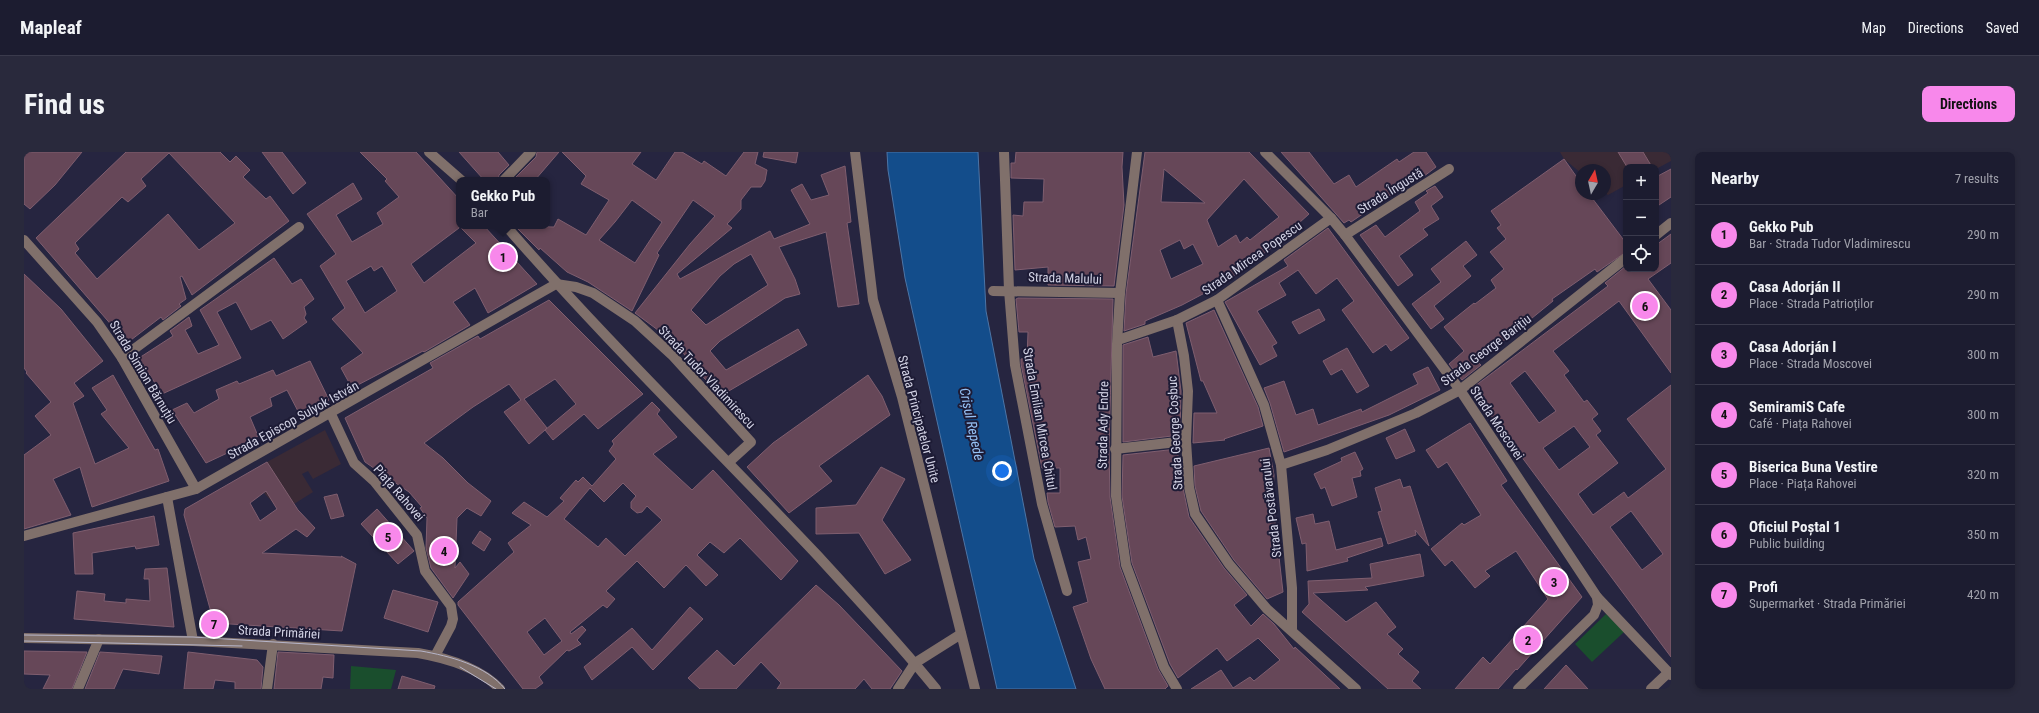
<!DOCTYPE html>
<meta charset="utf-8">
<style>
body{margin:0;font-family:"Roboto Condensed",sans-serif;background:#29293c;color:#f1f3f6}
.controls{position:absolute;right:12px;top:12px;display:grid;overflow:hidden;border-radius:8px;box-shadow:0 2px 6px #0003}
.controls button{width:36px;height:36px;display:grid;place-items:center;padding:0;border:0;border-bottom:1px solid #3a3a4c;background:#1c1c30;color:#f1f3f6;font:20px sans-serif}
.compass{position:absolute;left:1551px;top:12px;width:36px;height:36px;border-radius:50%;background:#1c1c30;box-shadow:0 2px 6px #0003;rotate:9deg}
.you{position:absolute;left:978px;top:319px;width:14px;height:14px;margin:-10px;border:3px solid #fff;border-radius:50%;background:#1a73e8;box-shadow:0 0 0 6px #1a73e833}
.badge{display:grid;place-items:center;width:26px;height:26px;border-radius:50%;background:#f888eb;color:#111;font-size:13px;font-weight:700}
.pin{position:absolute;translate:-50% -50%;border:2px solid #fff;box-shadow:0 1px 4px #0006}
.popup{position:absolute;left:432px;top:25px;width:94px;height:52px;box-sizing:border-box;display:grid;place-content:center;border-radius:8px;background:#1c1c30;filter:drop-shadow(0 1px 3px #0005);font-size:13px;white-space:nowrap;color:#a0a1ab}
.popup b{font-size:15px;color:#f1f3f6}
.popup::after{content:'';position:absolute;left:50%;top:100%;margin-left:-8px;border:8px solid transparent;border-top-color:#1c1c30}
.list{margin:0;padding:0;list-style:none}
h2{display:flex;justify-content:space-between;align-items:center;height:52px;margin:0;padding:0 16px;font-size:17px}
h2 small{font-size:13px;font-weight:400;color:#a0a1ab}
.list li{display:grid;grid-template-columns:26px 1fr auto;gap:12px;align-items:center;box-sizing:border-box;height:60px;padding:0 16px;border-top:1px solid #3a3a4c}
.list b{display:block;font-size:15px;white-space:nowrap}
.list p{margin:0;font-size:13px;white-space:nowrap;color:#a0a1ab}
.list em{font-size:13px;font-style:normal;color:#a0a1ab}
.icon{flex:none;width:22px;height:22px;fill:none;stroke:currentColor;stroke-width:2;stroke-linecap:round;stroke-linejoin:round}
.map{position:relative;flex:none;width:1647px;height:537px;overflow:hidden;border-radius:8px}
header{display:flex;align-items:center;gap:24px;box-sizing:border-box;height:56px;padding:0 20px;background:#1c1c30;border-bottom:1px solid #3a3a4c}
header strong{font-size:19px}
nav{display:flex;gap:22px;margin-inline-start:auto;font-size:14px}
.intro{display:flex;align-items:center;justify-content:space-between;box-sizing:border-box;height:96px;padding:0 24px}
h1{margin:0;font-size:28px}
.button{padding:10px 18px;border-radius:8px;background:#f888eb;color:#111;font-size:14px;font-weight:700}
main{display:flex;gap:24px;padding:0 24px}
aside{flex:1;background:#1c1c30;border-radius:8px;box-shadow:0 2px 6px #0003}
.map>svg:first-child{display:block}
</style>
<header>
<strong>Mapleaf</strong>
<nav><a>Map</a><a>Directions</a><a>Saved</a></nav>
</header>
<div class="intro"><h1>Find us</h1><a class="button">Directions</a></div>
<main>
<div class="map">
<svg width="1647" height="537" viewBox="0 0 1647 537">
<rect width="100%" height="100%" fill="#262540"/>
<g fill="#3a2a35">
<polygon points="1536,0 1647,0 1647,9 1632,17 1632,15 1602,15 1602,33 1584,43 1581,41 1581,18 1557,18 1557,21 1540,7"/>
<polygon points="301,278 317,312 289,327 284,319 278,322 289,340 270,352 251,353 240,341 255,330 243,310"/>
</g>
<g fill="#1a4e2d">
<polygon points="1582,462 1600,480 1568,510 1551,492"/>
<polygon points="327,514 372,518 367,537 326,537"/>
</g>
<polygon fill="#134d8b" stroke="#4d75a6" points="863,0 954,0 962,159 1010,407 1052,537 973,537 881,126 864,18"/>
<g fill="#664758" stroke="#7f5e6f" fill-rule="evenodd">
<polygon points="0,0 58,0 31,33 6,57 0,52"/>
<path d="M102,0H196L206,10L212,4L226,18L219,25L242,47L246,44L265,69L168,143L158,124L156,125L162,147L155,152L157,154L139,168L137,165L103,191L12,86ZM145,1L211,71L175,98L144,62L73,127L51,101L55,97L51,91L98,45L104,50L122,34L117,27Z"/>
<polygon points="238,0 258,0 282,31 269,42"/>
<path d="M336,0H392L435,47V76L387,112L400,131L452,91L435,74H460L513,132L464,161L451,136L429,150L446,173L400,200L399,199L328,236L317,216L339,201L308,167L321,156L296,114L312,102L283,62L329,31L338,47L312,63L328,90L359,72L353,61L375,45L361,29L363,27ZM347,114L350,119L358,114L373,139L341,161L322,129Z"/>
<polygon points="435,0 474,0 485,13 475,23 474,28 460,28"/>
<polygon points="513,0 535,0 511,28 489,28 512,5"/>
<path d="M538,0H617L608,12L632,28L651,0H658L678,12L680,9L702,24L720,0H734L731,12L743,18L741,29L737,35H727L717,48V57L703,72L708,76L653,122L656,127L746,79L750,87L786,72L767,38L778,32L787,48L805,43L797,23L821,14L827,70L823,71L835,152L814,155L802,80L755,95L771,127L776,142L761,146L696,189L686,199L702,218L774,177L783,193L698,243L679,225L650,190L611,161L666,92L691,64L669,48L633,101L635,103L608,159L564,130L543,120L516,96L515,98L491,74L530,75L534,67L562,83L585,48L557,32L562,24ZM608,48L638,70L611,111L575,88L591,70ZM727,102L744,133L682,173L667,158L696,124L710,112Z"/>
<polygon points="740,0 774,0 772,11 739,5"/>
<polygon points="992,0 1099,0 1098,15 1100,53 1090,134 1024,133 1024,115 991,118 989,63 999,64 1000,50 1019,50 1020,27 987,26 987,11 991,11"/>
<path d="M1121,0H1225L1285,62L1246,97L1193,136L1192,135L1158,153L1121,169V172L1100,179L1102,142ZM1140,17L1181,51L1137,50ZM1220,27L1255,65L1226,88L1223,85L1216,91L1212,83L1194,95L1183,68ZM1156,88L1160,97L1169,92L1179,112L1147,127L1136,98Z"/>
<polygon points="1257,0 1285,0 1310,32 1325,23 1332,35 1373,7 1375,10 1390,0 1402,0 1412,15 1395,28 1393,25 1327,70 1325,68 1320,71"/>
<polygon points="1594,0 1619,0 1628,15 1603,15"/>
<polygon points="1540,7 1557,31 1557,42 1565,42 1602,91 1602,100 1573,120 1571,117 1528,147 1529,149 1454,210 1457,213 1438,228 1425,212 1440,199 1420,175 1450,151 1451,152 1472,136 1467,128 1480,117 1466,100 1482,87 1473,76 1477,73 1467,59"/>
<polygon points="1647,17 1647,45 1632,55 1632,25"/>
<polygon points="1411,34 1419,45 1407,54 1415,67 1399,77 1404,83 1375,104 1389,123 1374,134 1336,83 1352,73 1361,85 1396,59 1391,50 1404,41 1402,39"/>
<polygon points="1304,76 1385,186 1367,199 1362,192 1349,201 1318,158 1330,149 1313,126 1292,142 1274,118 1255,131 1262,143 1233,159 1253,191 1248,194 1253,204 1236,213 1201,150 1264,114 1260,108"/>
<path d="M1647,82V111L1624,127L1647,158V221L1595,149L1529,199L1545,219L1540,223L1560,250L1563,248L1574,262L1568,267L1577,279L1572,283L1594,311L1554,342L1569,363L1600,340L1604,346L1642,317L1603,267L1647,233V505L1447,237L1584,134L1581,131L1602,114V117H1632V93ZM1501,219L1532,259L1515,271L1486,231ZM1550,274L1566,295L1535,318L1519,296ZM1607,359L1639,402L1618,418L1586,375Z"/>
<polygon points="1442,89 1453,103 1439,114 1447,124 1410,154 1420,167 1407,177 1388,152 1417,130 1407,117"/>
<polygon points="250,106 268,132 277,127 290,147 280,155 282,162 280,166 283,170 259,187 247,168 227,178 212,150 193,160 217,206 138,242 115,206 149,184 146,179 165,165 168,174 161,178 174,202 195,193 176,158"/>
<polygon points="0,122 37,157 79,209 50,231 60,244 49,251 71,312 105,296 77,262 83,258 68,236 89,223 131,298 134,297 145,329 68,355 56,315 29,327 47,363 0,377 0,303 27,283 11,264 27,250 2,221 3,220 0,216"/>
<polygon points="994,146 1089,147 1085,297 1086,345 1096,415 1134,517 1144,534 1141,537 1081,537 1067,507 1049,455 1064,450 1054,410 1067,407 1062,385 1054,388 1051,374 1031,375 1024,350 1023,341 1036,341 1036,316 1018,316 997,212 997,207 1003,206 1004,180 995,180 992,147"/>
<path d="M525,148L619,242L574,277L560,262L529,288L521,278L505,292L480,260L497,248L485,232L449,255L400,291L419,306L444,331L467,349L457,364L443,356L433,366L431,416L436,410L445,422L429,446L407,416L402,396L403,366L396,356L398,355L385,340L341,310L321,266L409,216L406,211L454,184L456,187ZM531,227L552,252L521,278L523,276L500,247Z"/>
<polygon points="1295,157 1301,168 1275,182 1268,170"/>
<polygon points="1190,158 1234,255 1239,274 1200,287 1201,288 1169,291 1170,261 1193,261 1179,229 1177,229 1162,171"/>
<polygon points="1124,185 1129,205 1152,199 1157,239 1156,283 1099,290 1099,193"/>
<polygon points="1323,196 1345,234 1333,241 1318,217 1307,223 1299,209"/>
<polygon points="286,209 305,248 276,263 263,238 246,246 248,254 226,265 234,284 214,296 182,311 148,258 163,251 170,261 195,247 192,238 213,229 215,232 249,218 252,224"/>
<polygon points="1404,215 1416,238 1365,263 1260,300 1246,251 1240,236 1260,229 1272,263 1289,257 1294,273 1337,257 1338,260 1394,232 1389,222"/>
<polygon points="844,223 858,244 866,263 795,314 808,329 765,361 723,315 749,291"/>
<path d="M628,250L636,258L633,262L653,285L629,302L668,338L689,318L774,409L757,428L716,386L700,401L686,390L673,403L694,423L682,434L662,413L640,436L613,409L582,439L591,447L583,456L579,453L546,480L547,482L558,474L562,478L553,488L557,492L545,499L543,498L515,525L519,531L511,537H499L434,453V450L490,400L484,391L507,373L488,361L500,350L523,365L540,349L536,346L552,328L554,330L559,325L568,334L592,307L585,299L590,292L588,289ZM599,331L612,344L607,350V356L613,361L618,360L623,354L638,368L601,404L582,386L574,395L540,367L566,336L580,350ZM521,466L538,489L520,503L503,480Z"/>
<polygon points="1446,271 1483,329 1477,333 1558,445 1493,518 1492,517 1474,537 1431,537 1459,505 1466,512 1524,447 1492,399 1461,419 1466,424 1451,436 1428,408 1421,414 1407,397 1438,371 1440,373 1457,363 1423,310 1414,316 1402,298"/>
<polygon points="1381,277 1391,299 1372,307 1362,286"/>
<polygon points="1245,296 1250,323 1249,339 1251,370 1259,440 1243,447 1210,408 1177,359 1171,334 1170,314"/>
<polygon points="1153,297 1159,336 1165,365 1200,416 1223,443 1210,453 1227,474 1239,462 1250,472 1270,497 1271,495 1316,537 1167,537 1197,518 1209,536 1226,525 1230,529 1256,508 1234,486 1203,509 1193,496 1154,526 1146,512 1108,411 1098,344 1099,303"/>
<polygon points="1331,300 1339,317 1336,319 1337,324 1328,326 1333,345 1308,354 1301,335 1297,337 1290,322 1318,309 1317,306"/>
<path d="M243,310L274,358L291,376L283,385L272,377L238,401L318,405L317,404L332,412L318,479L190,471L160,363L161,357ZM242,339L253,357L236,369L226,351Z"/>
<polygon points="857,315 881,327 858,368 887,408 861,422 835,381 792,382 792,356 832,353"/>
<polygon points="1376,327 1379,336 1386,334 1405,394 1391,378 1392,383 1364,392 1354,360 1358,359 1351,336"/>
<polygon points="313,342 320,364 307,367 300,345"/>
<polygon points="353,357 390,399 374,412 337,372"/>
<polygon points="1289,362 1291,372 1305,369 1312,398 1357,386 1359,394 1323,406 1324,409 1283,419 1282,391 1278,392 1272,366"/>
<polygon points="130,364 135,393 112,397 111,394 68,401 69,422 51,422 49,381"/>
<polygon points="456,379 467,387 460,399 448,391"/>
<polygon points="1396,402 1400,424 1341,435 1344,438 1289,441 1322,470 1352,450 1372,475 1363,482 1379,497 1374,502 1395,520 1388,529 1397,537 1364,537 1278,460 1285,452 1284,429 1348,426 1346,412"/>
<polygon points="143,416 150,475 50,467 53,439 81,442 80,449 102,451 102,447 126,449 125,427 120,427 121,417"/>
<polygon points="792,433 815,453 878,519 866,537 848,537 840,527 831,537 753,537 757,531 737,510 712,537 676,537 664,526 693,498 710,514"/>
<polygon points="369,438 414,450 404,480 360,466"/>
<polygon points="666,455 679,467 629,518 608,495 568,528 560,515 608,476 628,498"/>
<polygon points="0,499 63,500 48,537 19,537 26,523 0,522"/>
<polygon points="76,500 138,504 135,522 99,517 90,537 61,537"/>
<polygon points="164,500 233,508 239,515 237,537 211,537 211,530 191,528 189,537 160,537"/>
<polygon points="254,500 310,503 309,526 299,525 297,537 250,537"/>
<polygon points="1542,513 1564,537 1520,537"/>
<polygon points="378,524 411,534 410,537 374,537"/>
</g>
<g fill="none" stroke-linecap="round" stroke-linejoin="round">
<g stroke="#80706b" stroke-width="10">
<polyline points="405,0 437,28"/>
<polyline points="831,0 849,148 878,245 951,537"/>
<polyline points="980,0 985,138 991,213 1018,352 1043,439"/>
<polyline points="1113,0 1096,141 1093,192 1092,344 1102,413 1140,515 1153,537"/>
<polyline points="1241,0 1307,66 1321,83 1436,238 1573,445 1647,523"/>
<polyline points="480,28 507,0"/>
<path d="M482,74C581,188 690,294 794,404C834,448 875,491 912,537"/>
<polyline points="1321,83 1425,17"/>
<polyline points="1632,83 1647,71"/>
<polyline points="0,88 73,170 98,206 172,337"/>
<polyline points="969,139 1096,141"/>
<polyline points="1193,148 1240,253 1257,313 1268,436 1268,478"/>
<polyline points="1153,168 1160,204 1164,239 1162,289 1165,335 1171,362 1205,412 1243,457 1332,537"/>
<polyline points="1094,188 1153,168 1193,148 1307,66"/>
<polyline points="98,206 275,75"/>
<polyline points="307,262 330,311 350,329 393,383 401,419 427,454 429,467 427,474 411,504"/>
<polyline points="1091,297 1162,289"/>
<polyline points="1257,313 1303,298 1392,261 1436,238 1602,106"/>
<polyline points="143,345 169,489"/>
<polyline points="0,384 172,337 532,132 552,135 569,141 611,169 648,203 727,290 705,310"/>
<path d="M0,486L169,489L394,501C423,506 455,515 476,537"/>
<polyline points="54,537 75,487"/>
<polyline points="243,537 249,492"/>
<polyline points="874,537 891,511 937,482"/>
<polyline points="1494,537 1570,463 1574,453 1573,445"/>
<polyline points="1627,537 1645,520"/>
</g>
<g stroke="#b6b5c9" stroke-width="1">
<path d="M0,483L169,485L397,499C425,504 462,513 481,537"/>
<polyline points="0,489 218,494"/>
<polyline points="436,515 472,537"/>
</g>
</g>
<g text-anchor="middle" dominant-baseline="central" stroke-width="4" stroke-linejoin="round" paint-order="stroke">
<g font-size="13" fill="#d3d3e5" stroke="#1d1b35">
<text transform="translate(1366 39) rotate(-32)">Strada Îngustă</text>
<text transform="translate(1228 106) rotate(-35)">Strada Mircea Popescu</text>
<text transform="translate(1041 126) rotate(2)">Strada Malului</text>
<text transform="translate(1462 198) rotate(-37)">Strada George Barițiu</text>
<text transform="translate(119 220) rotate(59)">Strada Simion Bărnuțiu</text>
<text transform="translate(683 225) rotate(47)">Strada Tudor Vladimirescu</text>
<text transform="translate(895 267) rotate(75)">Strada Principatelor Unite</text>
<text transform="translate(1016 267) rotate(80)">Strada Emilian Mircea Chitul</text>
<text transform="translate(269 268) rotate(-29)">Strada Episcop Sulyok István</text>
<text transform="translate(1473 271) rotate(56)">Strada Moscovei</text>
<text transform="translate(1079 273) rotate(-89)">Strada Ady Endre</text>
<text transform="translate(1151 281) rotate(-93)">Strada George Coșbuc</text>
<text transform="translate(375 341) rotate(49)">Piața Rahovei</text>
<text transform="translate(1247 356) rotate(-97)">Strada Postăvarului</text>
<text transform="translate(255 480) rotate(3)">Strada Primăriei</text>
</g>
<g font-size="14" font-style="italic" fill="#96c2f6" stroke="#1d1b35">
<text transform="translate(948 272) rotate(78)">Crișul Repede</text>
</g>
</g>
</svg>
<div class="controls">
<button>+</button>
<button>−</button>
<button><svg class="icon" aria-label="locate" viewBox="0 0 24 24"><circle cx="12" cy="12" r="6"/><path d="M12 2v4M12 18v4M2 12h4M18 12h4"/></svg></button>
</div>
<svg class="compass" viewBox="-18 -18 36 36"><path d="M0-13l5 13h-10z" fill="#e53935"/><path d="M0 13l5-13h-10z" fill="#a0a1ab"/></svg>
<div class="you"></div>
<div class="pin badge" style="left:479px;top:105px">1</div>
<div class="popup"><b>Gekko Pub</b>Bar</div>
<div class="pin badge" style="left:1504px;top:488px">2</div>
<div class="pin badge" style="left:1530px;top:430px">3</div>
<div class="pin badge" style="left:420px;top:399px">4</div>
<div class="pin badge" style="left:364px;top:385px">5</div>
<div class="pin badge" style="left:1621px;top:154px">6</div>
<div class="pin badge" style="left:190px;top:472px">7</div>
</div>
<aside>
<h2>Nearby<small>7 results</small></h2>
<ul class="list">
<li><span class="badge">1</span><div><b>Gekko Pub</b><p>Bar · Strada Tudor Vladimirescu</p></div><em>290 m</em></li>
<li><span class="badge">2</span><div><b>Casa Adorján II</b><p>Place · Strada Patrioților</p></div><em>290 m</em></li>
<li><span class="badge">3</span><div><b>Casa Adorján I</b><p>Place · Strada Moscovei</p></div><em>300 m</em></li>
<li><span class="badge">4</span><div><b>SemiramiS Cafe</b><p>Café · Piața Rahovei</p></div><em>300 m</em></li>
<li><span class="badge">5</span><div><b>Biserica Buna Vestire</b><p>Place · Piața Rahovei</p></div><em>320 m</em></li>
<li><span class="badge">6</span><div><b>Oficiul Poștal 1</b><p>Public building</p></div><em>350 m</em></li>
<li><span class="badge">7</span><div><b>Profi</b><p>Supermarket · Strada Primăriei</p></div><em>420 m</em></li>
</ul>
</aside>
</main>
